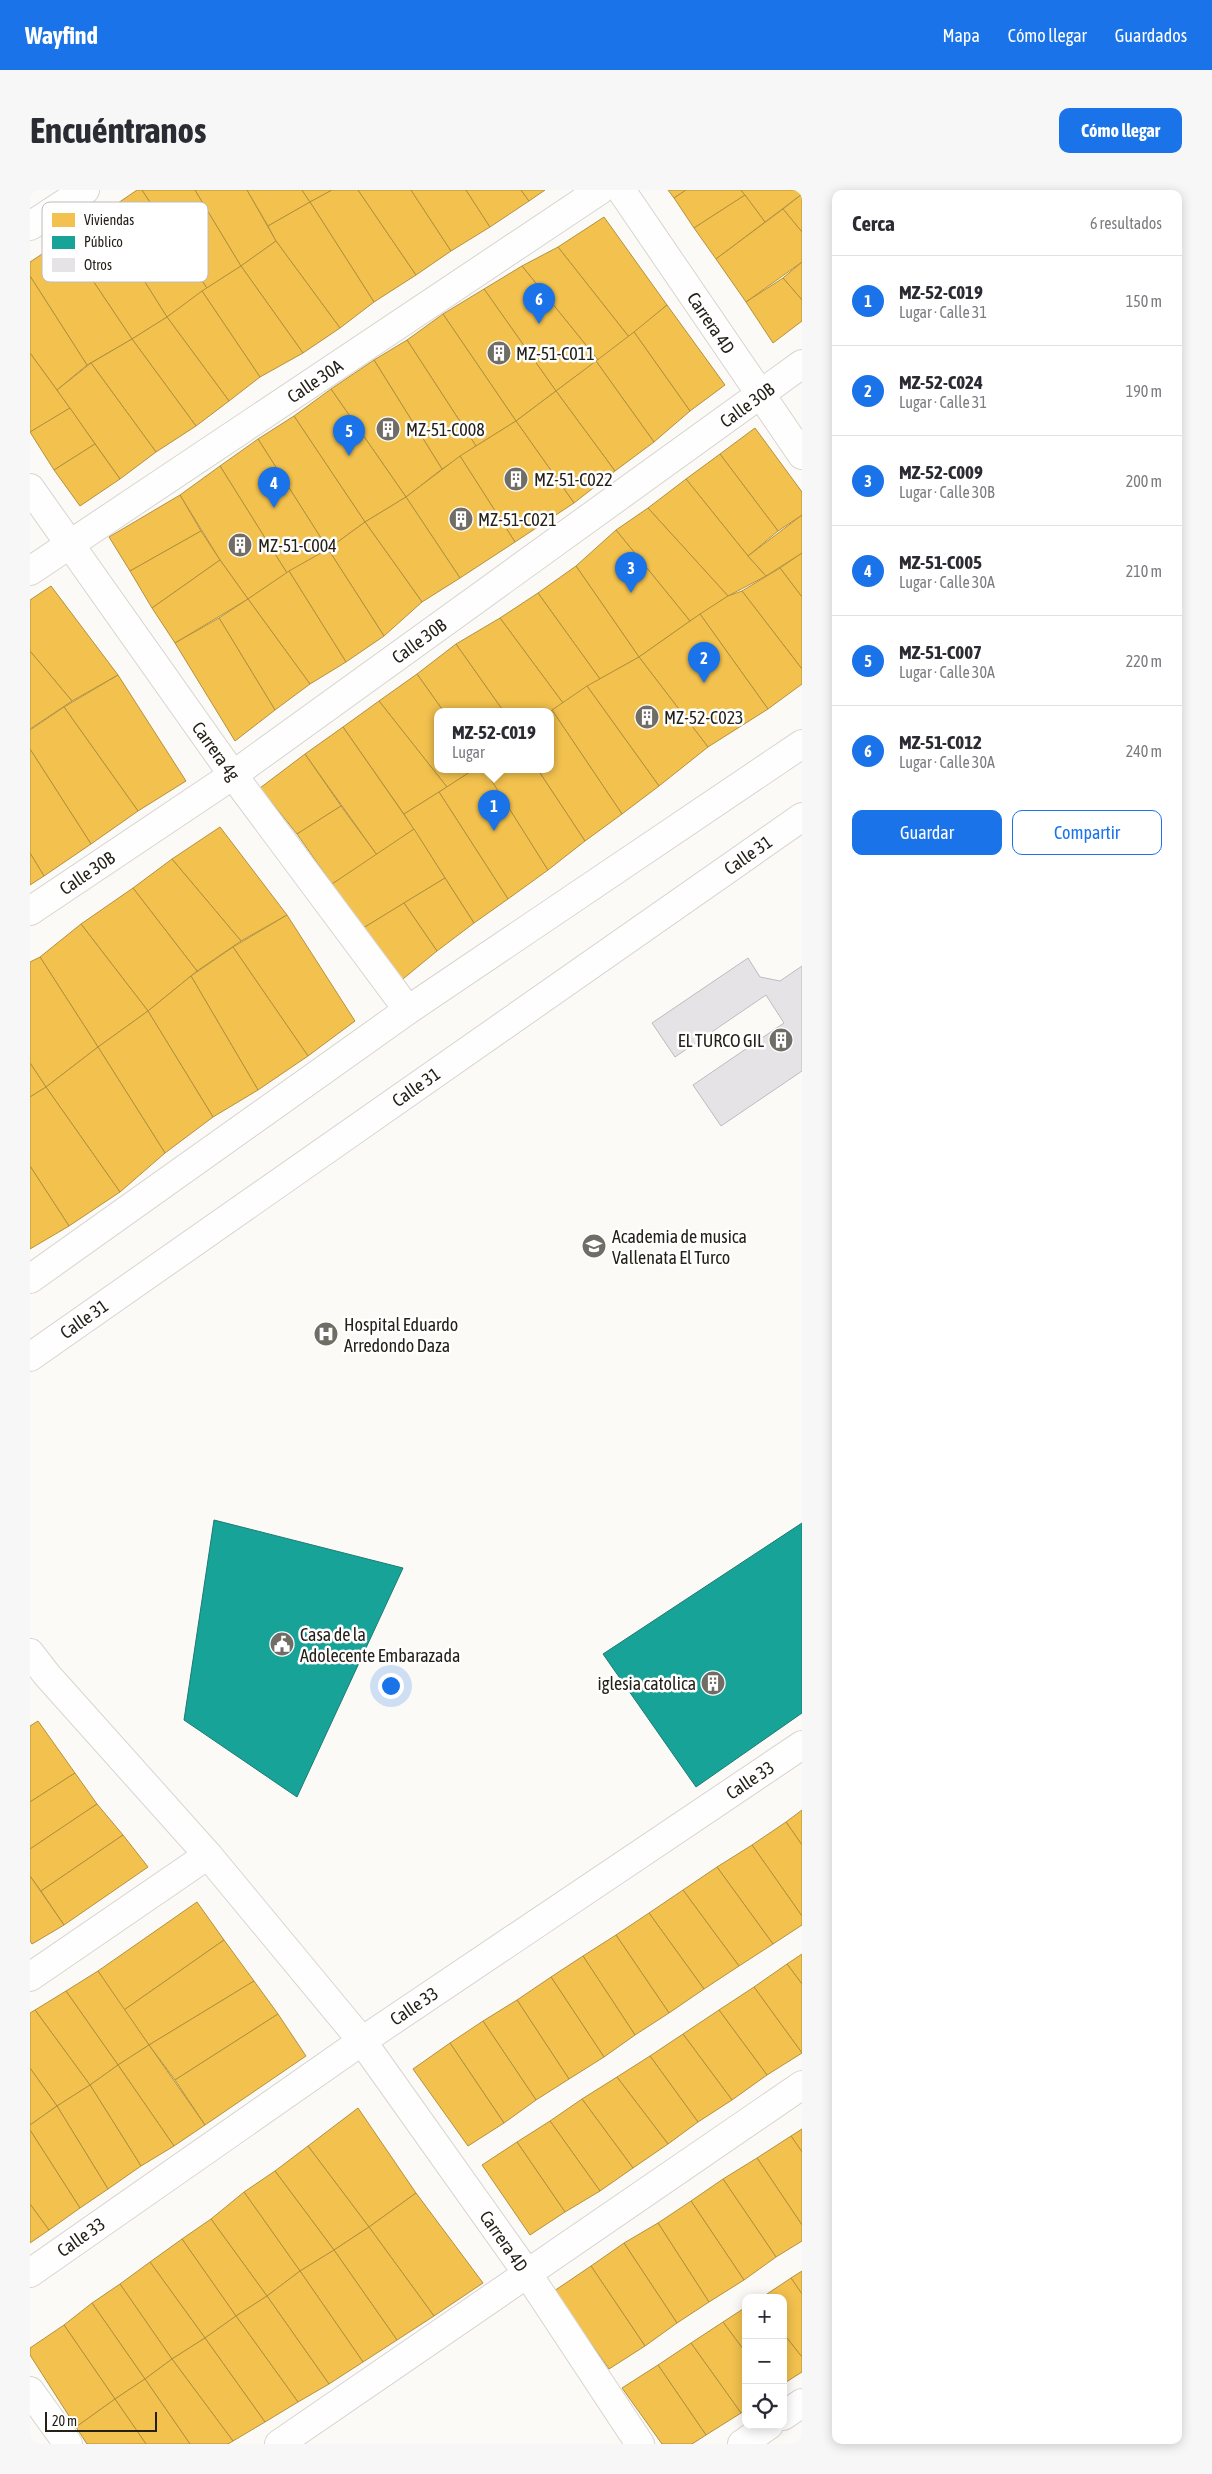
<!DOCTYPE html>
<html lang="es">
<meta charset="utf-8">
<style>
body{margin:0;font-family:"Asap Condensed",sans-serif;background:#f7f7f7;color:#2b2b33}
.controls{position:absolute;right:15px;bottom:15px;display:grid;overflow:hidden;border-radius:10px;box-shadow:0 2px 12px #0003}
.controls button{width:45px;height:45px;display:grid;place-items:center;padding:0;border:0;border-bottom:1px solid #e1e1e2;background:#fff;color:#2b2b33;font:25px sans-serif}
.scale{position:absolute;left:15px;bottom:12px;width:112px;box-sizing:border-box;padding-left:5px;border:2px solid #252018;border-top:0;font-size:14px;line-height:18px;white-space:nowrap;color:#252018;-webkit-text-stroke:4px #fff;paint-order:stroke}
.you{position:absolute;left:360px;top:1495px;width:18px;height:18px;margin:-12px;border:4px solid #fff;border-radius:50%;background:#1a73e8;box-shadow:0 0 0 8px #1a73e833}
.badge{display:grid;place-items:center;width:32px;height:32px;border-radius:50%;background:#1a73e8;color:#fff;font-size:16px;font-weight:700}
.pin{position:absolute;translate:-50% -41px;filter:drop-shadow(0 1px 2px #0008)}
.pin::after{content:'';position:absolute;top:26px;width:18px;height:15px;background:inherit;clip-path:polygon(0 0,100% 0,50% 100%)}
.popup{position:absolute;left:404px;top:518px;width:120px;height:65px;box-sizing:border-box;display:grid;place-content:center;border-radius:10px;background:#fff;filter:drop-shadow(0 1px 4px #0005);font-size:16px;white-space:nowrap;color:#7c7c81}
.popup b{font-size:19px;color:#2b2b33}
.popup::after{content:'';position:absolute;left:50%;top:100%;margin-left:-10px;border:10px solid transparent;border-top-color:#fff}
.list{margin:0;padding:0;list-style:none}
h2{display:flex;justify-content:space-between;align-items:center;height:65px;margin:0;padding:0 20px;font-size:21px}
h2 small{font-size:16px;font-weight:400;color:#7c7c81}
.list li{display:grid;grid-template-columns:32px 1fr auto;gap:15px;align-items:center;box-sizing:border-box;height:90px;padding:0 20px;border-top:1px solid #e1e1e2}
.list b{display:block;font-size:19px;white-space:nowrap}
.list p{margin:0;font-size:16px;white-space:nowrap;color:#7c7c81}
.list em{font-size:16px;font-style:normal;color:#7c7c81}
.actions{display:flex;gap:10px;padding:15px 20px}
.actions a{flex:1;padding:11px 0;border:1px solid #1a73e8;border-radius:10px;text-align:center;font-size:18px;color:#1a73e8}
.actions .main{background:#1a73e8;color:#fff}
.icon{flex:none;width:28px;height:28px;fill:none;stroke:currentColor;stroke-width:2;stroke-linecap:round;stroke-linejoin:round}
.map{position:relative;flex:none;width:772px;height:2254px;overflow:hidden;border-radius:10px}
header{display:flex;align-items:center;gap:30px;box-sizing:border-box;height:70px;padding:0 25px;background:#1a73e8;color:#fff}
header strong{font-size:24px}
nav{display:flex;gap:28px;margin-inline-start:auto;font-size:18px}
.intro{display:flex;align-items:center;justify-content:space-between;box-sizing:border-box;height:120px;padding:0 30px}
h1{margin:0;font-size:35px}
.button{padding:12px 22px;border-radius:10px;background:#1a73e8;color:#fff;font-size:18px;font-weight:700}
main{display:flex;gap:30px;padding:0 30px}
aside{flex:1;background:#fff;border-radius:10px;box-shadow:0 2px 12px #0003}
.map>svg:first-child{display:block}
</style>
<header>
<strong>Wayfind</strong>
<nav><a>Mapa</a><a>Cómo llegar</a><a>Guardados</a></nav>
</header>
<div class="intro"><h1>Encuéntranos</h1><a class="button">Cómo llegar</a></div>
<main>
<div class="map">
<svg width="772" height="2254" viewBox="0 0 772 2254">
<rect width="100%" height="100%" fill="#fcfaf7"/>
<g fill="#f2c14e" stroke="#b4913e">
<polygon points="107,0 112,0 177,98 137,127 72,24"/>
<polygon points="112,0 165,0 211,76 177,98"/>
<polygon points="165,0 217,0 246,51 211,76"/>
<polygon points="217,0 272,0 280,12 238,36"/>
<polygon points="272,0 302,0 280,12"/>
<polygon points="302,0 328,0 386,85 344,112 280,12"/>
<polygon points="328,0 381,0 421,61 386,85"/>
<polygon points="381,0 436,0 460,37 421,61"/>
<polygon points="436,0 491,0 499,11 460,37"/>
<polygon points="491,0 515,0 499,11"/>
<polygon points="638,0 656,0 644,8"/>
<polygon points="656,0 711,0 715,5 664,38 644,8"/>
<polygon points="711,0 772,0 772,4 735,32"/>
<polygon points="772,4 772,42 753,19"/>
<polygon points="715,5 735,32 686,69 664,38"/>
<polygon points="280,12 344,112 310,138 246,51 238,36"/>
<polygon points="753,19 772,42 772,72 716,112 686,69"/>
<polygon points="72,24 137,127 102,149 35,49"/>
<polygon points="574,27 637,115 599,147 528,57"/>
<polygon points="35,49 102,149 57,175 0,86 0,72"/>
<polygon points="246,51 310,138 273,163 211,76"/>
<polygon points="528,57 599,147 568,170 492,76"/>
<polygon points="772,72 772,110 753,88"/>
<polygon points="211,76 273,163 230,187 172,101"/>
<polygon points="492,76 568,170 526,201 454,99"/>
<polygon points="0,86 57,175 27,200 0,163"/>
<polygon points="753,88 772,110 772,131 743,153 716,112"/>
<polygon points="454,99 526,201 486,231 413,124"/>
<polygon points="172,101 230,187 199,211 137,127"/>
<polygon points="637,115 695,195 660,221 604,142"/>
<polygon points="413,124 486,231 446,256 377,150"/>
<polygon points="137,127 199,211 166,236 102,149"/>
<polygon points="604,142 660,221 624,252 566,171"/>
<polygon points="102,149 166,236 126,262 61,173"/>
<polygon points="377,150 446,256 412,279 344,170"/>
<polygon points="0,163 40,218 0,242"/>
<polygon points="344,170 412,279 376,307 301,199"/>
<polygon points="566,171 624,252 585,281 526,201"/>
<polygon points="61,173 126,262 90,289 27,200"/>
<polygon points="301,199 376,307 335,332 264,226"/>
<polygon points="526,201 585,281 544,313 486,231"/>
<polygon points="40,218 65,254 24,280 0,242"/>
<polygon points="264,226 335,332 298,359 228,249"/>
<polygon points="486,231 544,313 485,352 430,266"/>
<polygon points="725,238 772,302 772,325 748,341 690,264"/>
<polygon points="228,249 298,359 257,383 190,276"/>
<polygon points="65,254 90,289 50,316 24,280"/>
<polygon points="690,264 748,341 718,366 656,289"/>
<polygon points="430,266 485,352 430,388 376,307"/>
<polygon points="190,276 257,383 218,409 190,370 150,305"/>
<polygon points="656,289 718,366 736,386 698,406 618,318"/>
<polygon points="150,305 171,341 100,381 79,347"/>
<polygon points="376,307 430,388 392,412 335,332"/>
<polygon points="618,318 698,406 660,431 586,340"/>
<polygon points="772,325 772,363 736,386 718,366"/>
<polygon points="335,332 392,412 354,446 298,359"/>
<polygon points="586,340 660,431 609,467 546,376"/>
<polygon points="171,341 190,370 122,418 100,381"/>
<polygon points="298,359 354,446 316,472 259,381"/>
<polygon points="772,363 772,407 750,378"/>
<polygon points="190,370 218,409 145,453 122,418"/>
<polygon points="546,376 609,467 570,489 508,403"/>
<polygon points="750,378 772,407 772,479 712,401"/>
<polygon points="259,381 316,472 280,494 218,409"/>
<polygon points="21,396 88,485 42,511 0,461 0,410"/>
<polygon points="712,401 772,479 772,494 738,519 670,424 698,406"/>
<polygon points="508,403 570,489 533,513 470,428"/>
<polygon points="218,409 280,494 245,520 189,428"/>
<polygon points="670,424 738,519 678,557 609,467"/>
<polygon points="189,428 245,520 205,551 145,453"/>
<polygon points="470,428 533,513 520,522 474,522 426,454"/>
<polygon points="426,454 474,522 414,522 387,484"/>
<polygon points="0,461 42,511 0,539"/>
<polygon points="609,467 678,557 629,596 557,496"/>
<polygon points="387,484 414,522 408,522 408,580 443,580 417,597 349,511"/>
<polygon points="88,485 156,591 108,621 34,517"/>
<polygon points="557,496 629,596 592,624 522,520"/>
<polygon points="349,511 417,597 374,624 313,537"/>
<polygon points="34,517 108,621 61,654 0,559 0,540"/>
<polygon points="522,520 592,624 555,651 508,580 520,580 520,522"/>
<polygon points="313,537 384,639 347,665 275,564"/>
<polygon points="0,559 61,654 14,686 0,663"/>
<polygon points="275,564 311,616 267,644 230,598"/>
<polygon points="443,580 455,580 518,680 478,709 409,602"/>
<polygon points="455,580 508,580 555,651 518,680"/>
<polygon points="409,602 478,709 444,733 374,624"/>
<polygon points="311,616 347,665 302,694 267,644"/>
<polygon points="190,637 257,725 211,751 142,669"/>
<polygon points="384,639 415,688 330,740 302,694"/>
<polygon points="0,663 14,686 0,695"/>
<polygon points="142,669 211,751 167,781 103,698"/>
<polygon points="415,688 444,733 407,761 374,713"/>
<polygon points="103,698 167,781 118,821 51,734"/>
<polygon points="374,713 407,761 368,793 330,740"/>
<polygon points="257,725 325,831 278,866 203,757"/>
<polygon points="51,734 118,821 68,857 10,767"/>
<polygon points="203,757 278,866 228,900 161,786"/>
<polygon points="10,767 68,857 16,897 0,873 0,772"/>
<polygon points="161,786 228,900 183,927 118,821"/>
<polygon points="118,821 183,927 135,963 68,857"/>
<polygon points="68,857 135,963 90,1002 16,897"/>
<polygon points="0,873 16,897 0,907"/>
<polygon points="16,897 90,1002 39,1036 0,976 0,907"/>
<polygon points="0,976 39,1036 0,1059"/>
<polygon points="8,1531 45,1583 0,1612 0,1536"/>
<polygon points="45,1583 67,1614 0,1659 0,1612"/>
<polygon points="67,1614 93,1645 11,1701 0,1686 0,1659"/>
<polygon points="772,1620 772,1655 756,1632"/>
<polygon points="756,1632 772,1655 772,1726 722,1655"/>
<polygon points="93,1645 118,1677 34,1735 11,1701"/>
<polygon points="722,1655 772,1726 772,1735 743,1754 687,1677"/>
<polygon points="687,1677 743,1754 709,1776 653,1700"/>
<polygon points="0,1686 34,1735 2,1754 0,1751"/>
<polygon points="653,1700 709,1776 674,1799 619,1723"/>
<polygon points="167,1712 194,1750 94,1820 68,1781"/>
<polygon points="619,1723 674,1799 639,1823 586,1745"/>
<polygon points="586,1745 639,1823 605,1845 553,1766"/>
<polygon points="194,1750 224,1791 119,1855 94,1820"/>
<polygon points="772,1764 772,1794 757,1774"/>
<polygon points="553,1766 605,1845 574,1867 521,1787"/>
<polygon points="757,1774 772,1794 772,1863 724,1797"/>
<polygon points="68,1781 119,1855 88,1875 36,1801"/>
<polygon points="521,1787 574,1867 539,1889 487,1810"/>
<polygon points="224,1791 248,1824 145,1890 119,1855"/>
<polygon points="724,1797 772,1863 737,1885 689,1820"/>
<polygon points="36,1801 88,1875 60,1895 5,1820"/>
<polygon points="487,1810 539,1889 506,1910 453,1831"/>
<polygon points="5,1820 60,1895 27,1916 0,1878 0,1823"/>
<polygon points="689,1820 737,1885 702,1910 653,1844"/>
<polygon points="248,1824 276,1866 175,1935 145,1890"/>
<polygon points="453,1831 506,1910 474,1933 420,1853"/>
<polygon points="653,1844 702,1910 668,1932 620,1866"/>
<polygon points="420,1853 474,1933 438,1956 383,1879"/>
<polygon points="119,1855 175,1935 144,1956 88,1875"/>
<polygon points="620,1866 668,1932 638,1954 587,1887"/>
<polygon points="88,1875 144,1956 111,1976 60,1895"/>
<polygon points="0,1878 27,1916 0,1935"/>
<polygon points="587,1887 638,1954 603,1978 552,1909"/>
<polygon points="60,1895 111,1976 78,1999 27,1916"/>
<polygon points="552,1909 603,1978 570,2001 520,1931"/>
<polygon points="27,1916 78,1999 50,2018 0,1940 0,1935"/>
<polygon points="328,1918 386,2003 339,2037 278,1956"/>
<polygon points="520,1931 570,2001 535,2022 487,1952"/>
<polygon points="772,1939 772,1962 761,1946"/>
<polygon points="0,1940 50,2018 19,2040 0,2014"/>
<polygon points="761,1946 772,1962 772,2035 727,1968"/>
<polygon points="487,1952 535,2022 500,2045 452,1975"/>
<polygon points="278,1956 339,2037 304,2060 245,1981"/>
<polygon points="727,1968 772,2035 772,2051 746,2067 693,1989"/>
<polygon points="245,1981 304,2060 270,2081 214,2002"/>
<polygon points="693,1989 746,2067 714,2090 661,2011"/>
<polygon points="214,2002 270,2081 237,2106 181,2029"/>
<polygon points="386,2003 453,2093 404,2126 339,2037"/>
<polygon points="661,2011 714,2090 679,2112 628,2033"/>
<polygon points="0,2014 19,2040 0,2053"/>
<polygon points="181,2029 237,2106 206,2126 152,2049"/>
<polygon points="628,2033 679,2112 647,2133 594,2053"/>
<polygon points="339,2037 404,2126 367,2150 304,2060"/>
<polygon points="152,2049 206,2126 175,2148 120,2072"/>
<polygon points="594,2053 647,2133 615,2156 561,2076"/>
<polygon points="304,2060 367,2150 333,2172 270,2081"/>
<polygon points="120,2072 175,2148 142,2169 90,2094"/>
<polygon points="561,2076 615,2156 579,2179 524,2101"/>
<polygon points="270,2081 333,2172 299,2194 237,2106"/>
<polygon points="772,2081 772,2104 761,2088"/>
<polygon points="761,2088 772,2104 772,2167 753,2143 753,2108 731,2108"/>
<polygon points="90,2094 142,2169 115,2189 62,2113"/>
<polygon points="237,2106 299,2194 268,2212 206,2126"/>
<polygon points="62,2113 115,2189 85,2209 34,2135"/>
<polygon points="716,2117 716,2163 693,2132"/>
<polygon points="206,2126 268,2212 235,2232 175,2148"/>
<polygon points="693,2132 716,2163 716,2220 711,2223 661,2153"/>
<polygon points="34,2135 85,2209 46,2237 0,2165 0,2158"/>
<polygon points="753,2143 772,2167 772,2182 753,2194"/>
<polygon points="175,2148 235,2232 203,2251 142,2169"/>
<polygon points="661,2153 711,2223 676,2245 628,2175"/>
<polygon points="142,2169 203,2251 198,2254 160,2254 115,2189"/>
<polygon points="628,2175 676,2245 662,2254 632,2254 592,2198"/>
<polygon points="115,2189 160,2254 116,2254 85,2209"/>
<polygon points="85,2209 116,2254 57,2254 46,2237"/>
</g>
<g fill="#17a398" stroke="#1b7c72">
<polygon points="184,1330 373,1378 267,1607 154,1530"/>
<polygon points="772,1333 772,1523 666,1597 573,1464"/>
</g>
<polygon fill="#e5e3e6" stroke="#bdbbbe" points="718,768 730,787 750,791 772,776 772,881 691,936 663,895 754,833 736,805 645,867 622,833"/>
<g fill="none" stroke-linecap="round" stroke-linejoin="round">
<defs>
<g id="street">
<polyline points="591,0 772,265"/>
<polyline points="0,36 55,0"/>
<polyline points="0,298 203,585 378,820"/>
<polyline points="0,381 570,0"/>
<polyline points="0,721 203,585 772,174"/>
<polyline points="0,1463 17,1485 178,1665 332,1851 497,2083 610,2254"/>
<polyline points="0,1787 178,1665"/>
<polyline points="0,2083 332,1851 772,1555"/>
<polyline points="0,2201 38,2254"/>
<polyline points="753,2226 772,2213"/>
<polyline points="249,2254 772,1895"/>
<polyline points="712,2254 739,2235"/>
</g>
<g id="secondary">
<polyline points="0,1089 378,820 772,554"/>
<polyline points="0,1167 772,627"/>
</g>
</defs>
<use href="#street" stroke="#d8d5cf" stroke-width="30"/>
<use href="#secondary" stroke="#d8d5cf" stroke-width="30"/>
<use href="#street" stroke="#fffefe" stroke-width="28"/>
<use href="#secondary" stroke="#fffefe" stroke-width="28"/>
</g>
<defs>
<symbol id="building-disc" viewBox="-11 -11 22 22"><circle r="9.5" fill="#706c66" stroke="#fff"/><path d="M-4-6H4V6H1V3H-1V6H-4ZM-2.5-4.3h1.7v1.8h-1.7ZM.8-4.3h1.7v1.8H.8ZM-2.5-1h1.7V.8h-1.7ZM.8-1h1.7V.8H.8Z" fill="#fff"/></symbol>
<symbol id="school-disc" viewBox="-11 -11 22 22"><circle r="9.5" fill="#706c66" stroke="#fff"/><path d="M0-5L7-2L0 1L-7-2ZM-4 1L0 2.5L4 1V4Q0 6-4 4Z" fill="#fff"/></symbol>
<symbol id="hospital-disc" viewBox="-11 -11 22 22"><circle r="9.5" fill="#706c66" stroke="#fff"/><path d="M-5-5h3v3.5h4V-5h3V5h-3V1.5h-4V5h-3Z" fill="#fff"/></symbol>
<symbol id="civic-disc" viewBox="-11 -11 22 22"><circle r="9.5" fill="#706c66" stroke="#fff"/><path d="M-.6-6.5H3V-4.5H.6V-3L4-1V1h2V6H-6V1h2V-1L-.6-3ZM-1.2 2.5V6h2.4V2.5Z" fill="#fff"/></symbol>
</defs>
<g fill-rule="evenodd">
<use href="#building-disc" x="455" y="149" width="28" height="28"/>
<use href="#building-disc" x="344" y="225" width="28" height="28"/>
<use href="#building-disc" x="472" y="275" width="28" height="28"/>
<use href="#building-disc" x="417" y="315" width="28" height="28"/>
<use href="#building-disc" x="196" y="341" width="28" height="28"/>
<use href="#building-disc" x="603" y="513" width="28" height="28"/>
<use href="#building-disc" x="737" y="836" width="28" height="28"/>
<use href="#school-disc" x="550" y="1042" width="28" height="28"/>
<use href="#hospital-disc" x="282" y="1130" width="28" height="28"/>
<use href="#civic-disc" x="238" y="1440" width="28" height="28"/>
<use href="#building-disc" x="669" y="1479" width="28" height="28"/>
</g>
<g text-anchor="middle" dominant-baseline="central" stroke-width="5" stroke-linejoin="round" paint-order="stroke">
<g font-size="18" fill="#252018" stroke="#fff">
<text transform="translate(681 133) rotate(56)">Carrera 4D</text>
<text transform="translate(285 191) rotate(-34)">Calle 30A</text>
<text transform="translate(717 215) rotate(-36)">Calle 30B</text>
<text transform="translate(389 451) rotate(-36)">Calle 30B</text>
<text transform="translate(186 561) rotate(54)">Carrera 4g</text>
<text transform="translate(718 665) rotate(-35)">Calle 31</text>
<text transform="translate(57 683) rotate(-34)">Calle 30B</text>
<text transform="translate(386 897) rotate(-35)">Calle 31</text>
<text transform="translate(54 1129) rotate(-35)">Calle 31</text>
<text transform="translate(720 1590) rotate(-34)">Calle 33</text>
<text transform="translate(384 1816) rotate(-34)">Calle 33</text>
<text transform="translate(51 2047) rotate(-35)">Calle 33</text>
<text transform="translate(474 2051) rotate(55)">Carrera 4D</text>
</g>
<g font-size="18" fill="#252018" stroke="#fff" text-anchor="start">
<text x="486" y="163">MZ-51-C011</text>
<text x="376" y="239">MZ-51-C008</text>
<text x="504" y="289">MZ-51-C022</text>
<text x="448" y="329">MZ-51-C021</text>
<text x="228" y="355">MZ-51-C004</text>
<text x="634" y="527">MZ-52-C023</text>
<text x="734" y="850" text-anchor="end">EL TURCO GIL</text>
<text x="582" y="1046">Academia de musica<tspan x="582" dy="21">Vallenata El Turco</tspan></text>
<text x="314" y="1134">Hospital Eduardo<tspan x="314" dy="21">Arredondo Daza</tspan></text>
<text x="270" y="1444">Casa de la<tspan x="270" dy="21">Adolecente Embarazada</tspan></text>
<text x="666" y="1493" text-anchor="end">iglesia catolica</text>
</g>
</g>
<rect x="12" y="12" width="166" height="80" rx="8" fill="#fff" stroke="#bebcba" stroke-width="1"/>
<rect x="22" y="23" width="23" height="14" fill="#f2c14e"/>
<rect x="22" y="46" width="23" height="13" fill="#17a398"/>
<rect x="22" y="68" width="23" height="14" fill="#e5e3e6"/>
<g font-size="14" fill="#252018">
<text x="54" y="35">Viviendas</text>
<text x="54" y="57">Público</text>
<text x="54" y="80">Otros</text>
</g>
</svg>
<div class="controls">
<button>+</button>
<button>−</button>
<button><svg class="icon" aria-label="locate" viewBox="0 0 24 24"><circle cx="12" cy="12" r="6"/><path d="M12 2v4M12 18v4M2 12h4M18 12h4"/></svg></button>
</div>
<div class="scale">20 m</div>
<div class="you"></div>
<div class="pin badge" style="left:464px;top:641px">1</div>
<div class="popup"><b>MZ-52-C019</b>Lugar</div>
<div class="pin badge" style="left:674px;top:493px">2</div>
<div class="pin badge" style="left:601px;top:403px">3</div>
<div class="pin badge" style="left:244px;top:318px">4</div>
<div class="pin badge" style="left:319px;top:266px">5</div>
<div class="pin badge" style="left:509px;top:134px">6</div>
</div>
<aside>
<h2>Cerca<small>6 resultados</small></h2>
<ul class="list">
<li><span class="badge">1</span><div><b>MZ-52-C019</b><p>Lugar · Calle 31</p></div><em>150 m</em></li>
<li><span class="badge">2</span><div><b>MZ-52-C024</b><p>Lugar · Calle 31</p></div><em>190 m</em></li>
<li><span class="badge">3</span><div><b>MZ-52-C009</b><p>Lugar · Calle 30B</p></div><em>200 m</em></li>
<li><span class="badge">4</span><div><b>MZ-51-C005</b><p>Lugar · Calle 30A</p></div><em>210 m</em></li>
<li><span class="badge">5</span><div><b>MZ-51-C007</b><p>Lugar · Calle 30A</p></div><em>220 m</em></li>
<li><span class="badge">6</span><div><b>MZ-51-C012</b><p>Lugar · Calle 30A</p></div><em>240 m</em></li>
</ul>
<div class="actions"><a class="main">Guardar</a><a>Compartir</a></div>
</aside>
</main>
